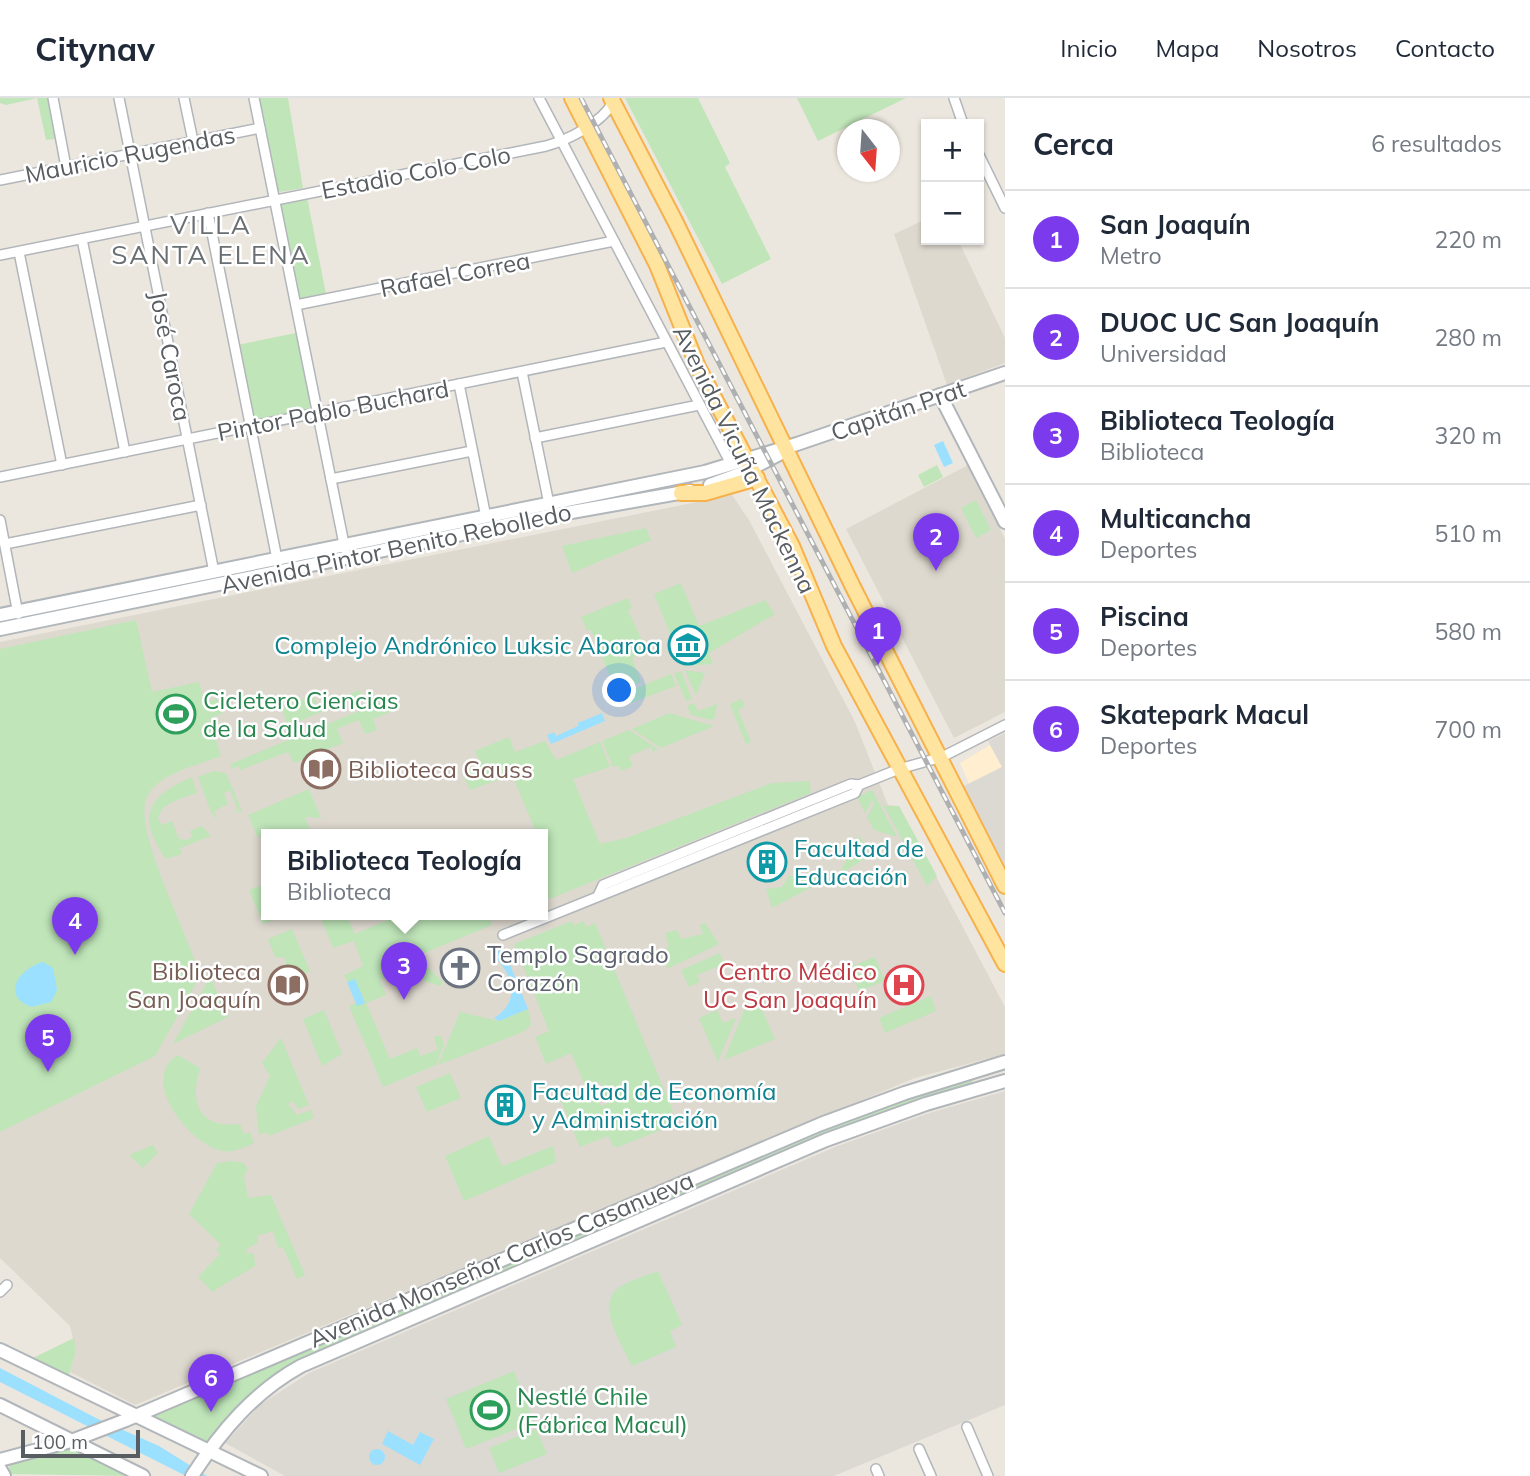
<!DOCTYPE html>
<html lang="es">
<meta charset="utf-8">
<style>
body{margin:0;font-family:Mulish,sans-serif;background:#f2f2f3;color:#1f2937}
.controls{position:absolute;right:21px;top:21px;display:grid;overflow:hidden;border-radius:0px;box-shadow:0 2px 5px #0004}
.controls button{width:63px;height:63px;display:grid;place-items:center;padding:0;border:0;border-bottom:2px solid #e0e1e3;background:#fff;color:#1f2937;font:35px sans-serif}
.compass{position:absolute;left:837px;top:21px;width:63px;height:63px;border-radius:50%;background:#fff;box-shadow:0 2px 5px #0004;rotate:163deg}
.scale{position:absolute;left:21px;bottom:18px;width:119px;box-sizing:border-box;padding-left:7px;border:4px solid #585d61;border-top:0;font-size:19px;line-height:24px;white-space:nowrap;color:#585d61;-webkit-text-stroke:5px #fff;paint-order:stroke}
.you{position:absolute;left:620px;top:593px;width:24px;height:24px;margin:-18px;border:5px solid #fff;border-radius:50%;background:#1a73e8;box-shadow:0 0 0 10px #1a73e833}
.badge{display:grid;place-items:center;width:46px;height:46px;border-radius:50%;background:#7c3aed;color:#fff;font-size:23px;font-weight:700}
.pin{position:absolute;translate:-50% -58px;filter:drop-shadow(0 2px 4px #0008)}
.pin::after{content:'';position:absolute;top:37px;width:24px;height:21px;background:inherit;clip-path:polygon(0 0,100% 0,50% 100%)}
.popup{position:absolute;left:261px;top:731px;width:287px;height:91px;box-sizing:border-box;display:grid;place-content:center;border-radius:0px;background:#fff;filter:drop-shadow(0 2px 5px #0005);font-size:23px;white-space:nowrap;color:#747a83}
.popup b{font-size:26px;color:#1f2937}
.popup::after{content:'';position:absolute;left:50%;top:100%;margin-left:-14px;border:14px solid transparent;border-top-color:#fff}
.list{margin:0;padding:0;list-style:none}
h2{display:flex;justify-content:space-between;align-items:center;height:91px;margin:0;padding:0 28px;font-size:30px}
h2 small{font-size:23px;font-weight:400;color:#747a83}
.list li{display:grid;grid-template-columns:46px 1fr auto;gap:21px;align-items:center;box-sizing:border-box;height:98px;padding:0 28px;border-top:2px solid #e0e1e3}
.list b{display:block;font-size:26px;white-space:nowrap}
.list p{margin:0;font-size:23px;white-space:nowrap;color:#747a83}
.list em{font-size:23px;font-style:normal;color:#747a83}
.map{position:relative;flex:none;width:1005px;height:1378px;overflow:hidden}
header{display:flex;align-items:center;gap:42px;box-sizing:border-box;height:98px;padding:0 35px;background:#fff;border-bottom:2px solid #e0e1e3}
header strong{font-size:33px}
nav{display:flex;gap:38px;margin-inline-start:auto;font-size:24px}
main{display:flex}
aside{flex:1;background:#fff}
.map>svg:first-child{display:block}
</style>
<header>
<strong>Citynav</strong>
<nav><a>Inicio</a><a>Mapa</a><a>Nosotros</a><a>Contacto</a></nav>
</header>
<main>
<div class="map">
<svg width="1005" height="1378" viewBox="0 0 1005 1378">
<rect width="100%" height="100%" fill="#ece7de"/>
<polygon fill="#ffeed0" points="990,647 1002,669 969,686 960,665"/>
<g fill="#dcd9d3">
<polygon points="1005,635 1005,768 962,689 1002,669 988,643"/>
<polygon points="1005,993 1005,1307 834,1378 285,1378 225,1345 261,1306 309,1275 835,1049 926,1016"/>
</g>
<g fill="#ded9cf" fill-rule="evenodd">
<polygon points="926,121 926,142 958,142 1005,240 1005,265 947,287 894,136"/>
<polygon points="968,367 1005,441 1005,614 954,640 846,431"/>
<path d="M732,397L749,422L855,624L888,707L899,708L1005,909V956L915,980L135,1307L70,1274L76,1254L70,1228L0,1160V544ZM266,736H542V816H266Z"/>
</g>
<g fill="#bfe5b9">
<polygon points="0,0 50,0 62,59 58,59 55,41 46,42 37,0 6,7 0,5"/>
<polygon points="257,0 288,0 303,90 280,94 275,91"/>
<polygon points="625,0 698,0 730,65 725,69 771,161 722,186"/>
<polygon points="797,0 906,0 818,43"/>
<polygon points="307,99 326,196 301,202 298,200 279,111 282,106"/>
<polygon points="296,235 311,310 253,322 237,247"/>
<polygon points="937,367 943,379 924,389 918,377"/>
<polygon points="976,402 991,432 976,440 961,410"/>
<polygon points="646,430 651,442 572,475 562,448"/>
<polygon points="328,455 329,459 31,519 30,515"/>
<polygon points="681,485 699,528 765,502 775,516 709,555 713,566 683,568 654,496"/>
<polygon points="628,500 632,510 628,512 647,553 632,560 641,584 609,596 604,586 611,581 591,532 587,533 581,519"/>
<path d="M136,522L152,594L199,584L221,658C199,667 163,674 149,695C127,724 191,840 200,878L155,958L0,1034V551Z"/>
<polygon points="685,572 705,575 696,598"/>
<polygon points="681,573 692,601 686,603 674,576"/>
<polygon points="671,576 676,588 628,606 624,595"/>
<polygon points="359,592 362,597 288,628 281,610 313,597 318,609"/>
<polygon points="217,600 223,615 210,621 205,605"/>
<polygon points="388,601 393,613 373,621 377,632 365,636 359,622 337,631 343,645 294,665 288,654 240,672 238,668 232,671 230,666"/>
<polygon points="742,601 745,608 738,612 751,644 746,646 730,606"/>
<polygon points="694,605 698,613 717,606 715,620 710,622 691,617 687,608"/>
<polygon points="669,615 714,628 661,650 632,631"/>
<polygon points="629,632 658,651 653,654 651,649 629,658 633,668 621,673 619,668 613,669 602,643"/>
<polygon points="509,639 515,654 545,643 556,662 600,644 610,669 573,681 600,746 626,740 772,685 809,683 811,695 542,804 542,736 534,736 536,734 512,677 470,692 462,674 481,666 475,653"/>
<polygon points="214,673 226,675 242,713 232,715 238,712 230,692 224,695 228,706 214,713 218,723 211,714 198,679"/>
<path d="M192,679L197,695C181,701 160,704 158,722L162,727L172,723L179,741L188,742L192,738L190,733L202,728L211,738L180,750L182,756L166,761C136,718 148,698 192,679Z"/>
<polygon points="309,691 321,720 305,719 312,736 285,736 283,731 258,740 248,717"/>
<polygon points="872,692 897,739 874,732 867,719 875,704 872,703 865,715 857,699"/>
<polygon points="878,697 885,708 899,708 937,778 927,788"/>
<polygon points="859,737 870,757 838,778"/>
<polygon points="789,778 831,779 772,810 766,791 782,789"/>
<polygon points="266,786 266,816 282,819 263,826 249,792"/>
<polygon points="319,816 346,816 355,836 401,816 488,816 492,827 417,858 443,884 440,888 399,875 380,882 386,897 366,905 390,961 417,950 420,958 438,952 434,939 440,937 444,946 436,967 383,989 349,908 356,905 344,877 363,868 354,843 333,850"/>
<polygon points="572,823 574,827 584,823 586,829 595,825 673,1013 663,1031 618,1049 613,1048 608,1038 580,1049 561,1003 593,989 601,1008 609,1005 600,984 586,990 571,955 546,966 535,939 549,933 514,846"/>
<polygon points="705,825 719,846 667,871 663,851 669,849 665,835 677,832 681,841 703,836 700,827"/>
<polygon points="292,831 310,873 296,879 287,871 285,860 275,859 268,841"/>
<polygon points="720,855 724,866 697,877 700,884 689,889 681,872"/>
<polygon points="875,859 885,883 859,893 849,869"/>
<polygon points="210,879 228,919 173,946"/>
<polygon points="756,898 775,941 724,962 748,902"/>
<polygon points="931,898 936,913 885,935 879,920"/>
<polygon points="528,911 531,927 523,934 438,967 460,914 499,923"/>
<polygon points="324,912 342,956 322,968 303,921"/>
<polygon points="717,912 723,925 736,920 718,964 699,920"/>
<polygon points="281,940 309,1007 298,1011 293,1003 288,1006 297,1017 311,1012 314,1020 269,1038 267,1034 259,1037 256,1008 270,978 262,965"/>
<path d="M178,957L200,970C189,1005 199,1031 240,1026L244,1036L250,1034L254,1045C245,1049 234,1055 223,1053C189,1047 138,980 178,957Z"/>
<polygon points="450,975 461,1000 427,1014 416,989"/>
<path d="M972,980L973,987L825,1037L308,1257C261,1280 238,1305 205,1346L149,1319L150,1314L821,1030L901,1001Z"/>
<polygon points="489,1038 502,1068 553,1048 556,1064 464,1103 445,1058"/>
<polygon points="153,1047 158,1055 143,1070 129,1057"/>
<polygon points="231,1063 244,1065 248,1071 244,1078 248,1100 271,1097 305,1177 297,1181 283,1149 278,1150 273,1133 257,1138 258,1144 246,1152 248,1156 254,1155 255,1168 212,1194 198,1179 220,1156 216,1151 221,1147 189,1116 217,1065"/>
<path d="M658,1173L682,1227L670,1233L676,1249L632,1268C623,1248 596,1210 617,1191C627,1183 645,1178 658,1173Z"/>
<polygon points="74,1240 76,1254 69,1277 33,1260"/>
<polygon points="514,1273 534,1324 466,1351 446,1301"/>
<polygon points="536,1331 547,1356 499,1375 489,1350"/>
<polygon points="71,1347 135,1378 8,1376 10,1364"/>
</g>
<g fill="#9be0ff">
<polygon points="943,343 953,365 944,369 934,347"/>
<polygon points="602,615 605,623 551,646 547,637 554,634 556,638 578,628 578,625"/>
<path d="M502,847L528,911L499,923L494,920C522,903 513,875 492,857Z"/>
<path d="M43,864L53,870L57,892L51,904L31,909C0,897 20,870 43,864Z"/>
<polygon points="355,881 365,905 357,908 347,884"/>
<polygon points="0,1270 96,1320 159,1348 207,1378 186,1378 0,1284"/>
<polygon points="388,1333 413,1347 420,1334 434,1341 420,1367 382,1346"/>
<circle cx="377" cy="1359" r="8"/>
</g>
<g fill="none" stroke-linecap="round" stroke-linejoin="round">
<defs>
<g id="street">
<polyline points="53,0 66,69"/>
<polyline points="119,0 214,474"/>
<polyline points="184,0 193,43"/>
<polyline points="254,0 345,451"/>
<polyline points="539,0 731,366"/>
<polyline points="954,0 963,26"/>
<polyline points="979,57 1005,110"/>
<polyline points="0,82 260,30"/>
<polyline points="208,115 277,461"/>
<polyline points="82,141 125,354"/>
<polyline points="19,154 62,367"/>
<path d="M0,157L546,48C568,42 602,25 613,4"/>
<polyline points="296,207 614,143"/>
<polyline points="522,274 549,406"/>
<polyline points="459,286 486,419"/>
<polyline points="535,340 699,307"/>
<polyline points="0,379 666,244"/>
<polyline points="331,381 472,353"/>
<polyline points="0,422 18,516"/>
<polyline points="5,446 201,407"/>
<polyline points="598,798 603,787 851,686 859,687 899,671 942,659 1005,627"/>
<polyline points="503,837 855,695 859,687"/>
<polyline points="0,1194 7,1187"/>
<polyline points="967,1329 988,1378"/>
<polyline points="919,1351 931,1378"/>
<polyline points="876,1371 879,1378"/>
</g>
<g id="secondary">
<polyline points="940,297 1005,424"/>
<polyline points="710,387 743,375 789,351"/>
<polyline points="0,517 705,374 797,346 1005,275"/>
<polyline points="0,531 549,418 690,393"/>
<polyline points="0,1252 261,1378"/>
<polyline points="0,1307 143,1378"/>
<polyline points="0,1362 71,1343 126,1322 821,1026 905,995 1005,964"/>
<polyline points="0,1371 4,1378"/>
<path d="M192,1378C221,1333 254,1294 301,1268L826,1042L926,1006L1005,983"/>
</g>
<g id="primary">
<polyline points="572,0 657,167 698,269 792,448 834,548 1005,866"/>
<polyline points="611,0 676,125 853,489 1005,788"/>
<polyline points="681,395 705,395 757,380"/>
</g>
</defs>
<use href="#street" stroke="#b2b6ba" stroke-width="12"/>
<use href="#secondary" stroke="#b1b6bb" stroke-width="16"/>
<use href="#primary" stroke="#f6b14d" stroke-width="18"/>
<use href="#street" stroke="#fff" stroke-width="9"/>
<use href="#secondary" stroke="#fff" stroke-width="12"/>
<use href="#primary" stroke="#ffe4a0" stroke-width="14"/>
<defs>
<polyline id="rail" points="581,0 1005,815"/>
</defs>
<use href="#rail" stroke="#afb0b1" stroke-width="5"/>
<use href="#rail" stroke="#fff" stroke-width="2.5" stroke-dasharray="8" stroke-linecap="butt"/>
</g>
<defs>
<symbol id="museum-ring" viewBox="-11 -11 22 22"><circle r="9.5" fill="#fff" stroke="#0f9aa8" stroke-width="1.5"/><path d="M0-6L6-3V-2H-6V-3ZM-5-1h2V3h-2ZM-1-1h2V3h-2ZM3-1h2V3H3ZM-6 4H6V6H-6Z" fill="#0f9aa8"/></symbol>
<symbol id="stadium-ring" viewBox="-11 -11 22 22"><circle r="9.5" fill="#fff" stroke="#2e9e5b" stroke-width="1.5"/><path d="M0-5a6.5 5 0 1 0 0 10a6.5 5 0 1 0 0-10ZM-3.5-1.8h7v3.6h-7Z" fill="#2e9e5b"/></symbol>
<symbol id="library-ring" viewBox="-11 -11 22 22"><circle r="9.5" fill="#fff" stroke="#8d6e63" stroke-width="1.5"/><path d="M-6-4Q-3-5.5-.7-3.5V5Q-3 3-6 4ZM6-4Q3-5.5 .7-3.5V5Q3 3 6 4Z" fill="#8d6e63"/></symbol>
<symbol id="building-ring" viewBox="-11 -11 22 22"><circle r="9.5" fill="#fff" stroke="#0f9aa8" stroke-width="1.5"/><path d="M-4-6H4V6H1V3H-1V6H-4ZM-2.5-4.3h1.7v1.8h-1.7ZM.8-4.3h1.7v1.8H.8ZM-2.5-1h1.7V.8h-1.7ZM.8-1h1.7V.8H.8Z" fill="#0f9aa8"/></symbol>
<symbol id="church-ring" viewBox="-11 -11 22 22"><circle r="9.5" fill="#fff" stroke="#6b7280" stroke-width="1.5"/><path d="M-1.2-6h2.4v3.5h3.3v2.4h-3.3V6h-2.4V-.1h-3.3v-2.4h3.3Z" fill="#6b7280"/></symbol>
<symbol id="hospital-ring" viewBox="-11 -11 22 22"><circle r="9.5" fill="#fff" stroke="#e0444e" stroke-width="1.5"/><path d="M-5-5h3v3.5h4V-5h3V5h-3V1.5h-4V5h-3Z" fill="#e0444e"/></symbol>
</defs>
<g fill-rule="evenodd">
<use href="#museum-ring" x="666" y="525" width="44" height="44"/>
<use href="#stadium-ring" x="154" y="594" width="44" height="44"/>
<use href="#library-ring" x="299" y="649" width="44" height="44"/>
<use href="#building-ring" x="745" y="742" width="44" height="44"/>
<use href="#church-ring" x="438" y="848" width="44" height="44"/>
<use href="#library-ring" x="266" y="865" width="44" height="44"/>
<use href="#hospital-ring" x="882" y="865" width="44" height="44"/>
<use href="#building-ring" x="483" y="985" width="44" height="44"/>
<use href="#stadium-ring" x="468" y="1290" width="44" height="44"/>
</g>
<g text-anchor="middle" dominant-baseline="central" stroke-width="5" stroke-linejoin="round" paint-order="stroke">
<g font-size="24" fill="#585d61" stroke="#fff">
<text transform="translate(130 56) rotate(-11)">Mauricio Rugendas</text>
<text transform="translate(416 74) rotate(-11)">Estadio Colo Colo</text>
<text transform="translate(455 176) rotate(-11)">Rafael Correa</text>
<text transform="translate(171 258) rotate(79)">José Caroca</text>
<text transform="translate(333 312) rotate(-11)">Pintor Pablo Buchard</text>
<text transform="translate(898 312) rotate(-19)">Capitán Prat</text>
<text transform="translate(745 361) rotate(64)">Avenida Vicuña Mackenna</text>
<text transform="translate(396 450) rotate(-12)">Avenida Pintor Benito Rebolledo</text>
<text transform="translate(501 1161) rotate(-23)">Avenida Monseñor Carlos Casanueva</text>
</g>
<g font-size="24" fill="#0d838f" stroke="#fff" text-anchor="start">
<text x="661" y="547" text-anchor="end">Complejo Andrónico Luksic Abaroa</text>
<text x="794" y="750">Facultad de<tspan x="794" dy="28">Educación</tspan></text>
<text x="532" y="993">Facultad de Economía<tspan x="532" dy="28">y Administración</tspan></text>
</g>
<g font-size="24" fill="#27864d" stroke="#fff" text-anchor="start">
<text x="203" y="602">Cicletero Ciencias<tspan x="203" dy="28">de la Salud</tspan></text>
<text x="517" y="1298">Nestlé Chile<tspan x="517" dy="28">(Fábrica Macul)</tspan></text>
</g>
<g font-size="24" fill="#785e54" stroke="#fff" text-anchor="start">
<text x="348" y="671">Biblioteca Gauss</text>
<text x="261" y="873" text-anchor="end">Biblioteca<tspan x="261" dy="28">San Joaquín</tspan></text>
</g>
<g font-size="24" fill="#5b616d" stroke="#fff" text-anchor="start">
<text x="487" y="856">Templo Sagrado<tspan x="487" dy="28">Corazón</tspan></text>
</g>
<g font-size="24" fill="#be3a42" stroke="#fff" text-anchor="end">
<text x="877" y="873">Centro Médico<tspan x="877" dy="28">UC San Joaquín</tspan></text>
</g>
<g font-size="26" letter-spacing="2" fill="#696f73" stroke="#fff">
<text x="211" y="126">VILLA<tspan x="211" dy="30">SANTA ELENA</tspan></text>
</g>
</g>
</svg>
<div class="controls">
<button>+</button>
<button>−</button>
</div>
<svg class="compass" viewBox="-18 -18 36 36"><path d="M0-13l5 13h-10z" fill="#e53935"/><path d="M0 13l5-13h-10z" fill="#747a83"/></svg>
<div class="scale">100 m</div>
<div class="you"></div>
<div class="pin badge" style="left:878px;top:567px">1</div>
<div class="pin badge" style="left:936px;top:473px">2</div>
<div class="pin badge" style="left:404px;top:902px">3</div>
<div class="popup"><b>Biblioteca Teología</b>Biblioteca</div>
<div class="pin badge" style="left:75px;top:857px">4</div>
<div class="pin badge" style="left:48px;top:974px">5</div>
<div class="pin badge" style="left:211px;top:1314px">6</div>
</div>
<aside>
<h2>Cerca<small>6 resultados</small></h2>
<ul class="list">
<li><span class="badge">1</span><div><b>San Joaquín</b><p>Metro</p></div><em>220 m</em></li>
<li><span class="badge">2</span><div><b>DUOC UC San Joaquín</b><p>Universidad</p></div><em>280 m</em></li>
<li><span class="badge">3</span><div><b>Biblioteca Teología</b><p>Biblioteca</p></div><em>320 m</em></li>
<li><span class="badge">4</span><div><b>Multicancha</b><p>Deportes</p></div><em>510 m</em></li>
<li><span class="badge">5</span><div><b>Piscina</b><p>Deportes</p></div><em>580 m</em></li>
<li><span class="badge">6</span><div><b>Skatepark Macul</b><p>Deportes</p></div><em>700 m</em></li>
</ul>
</aside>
</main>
